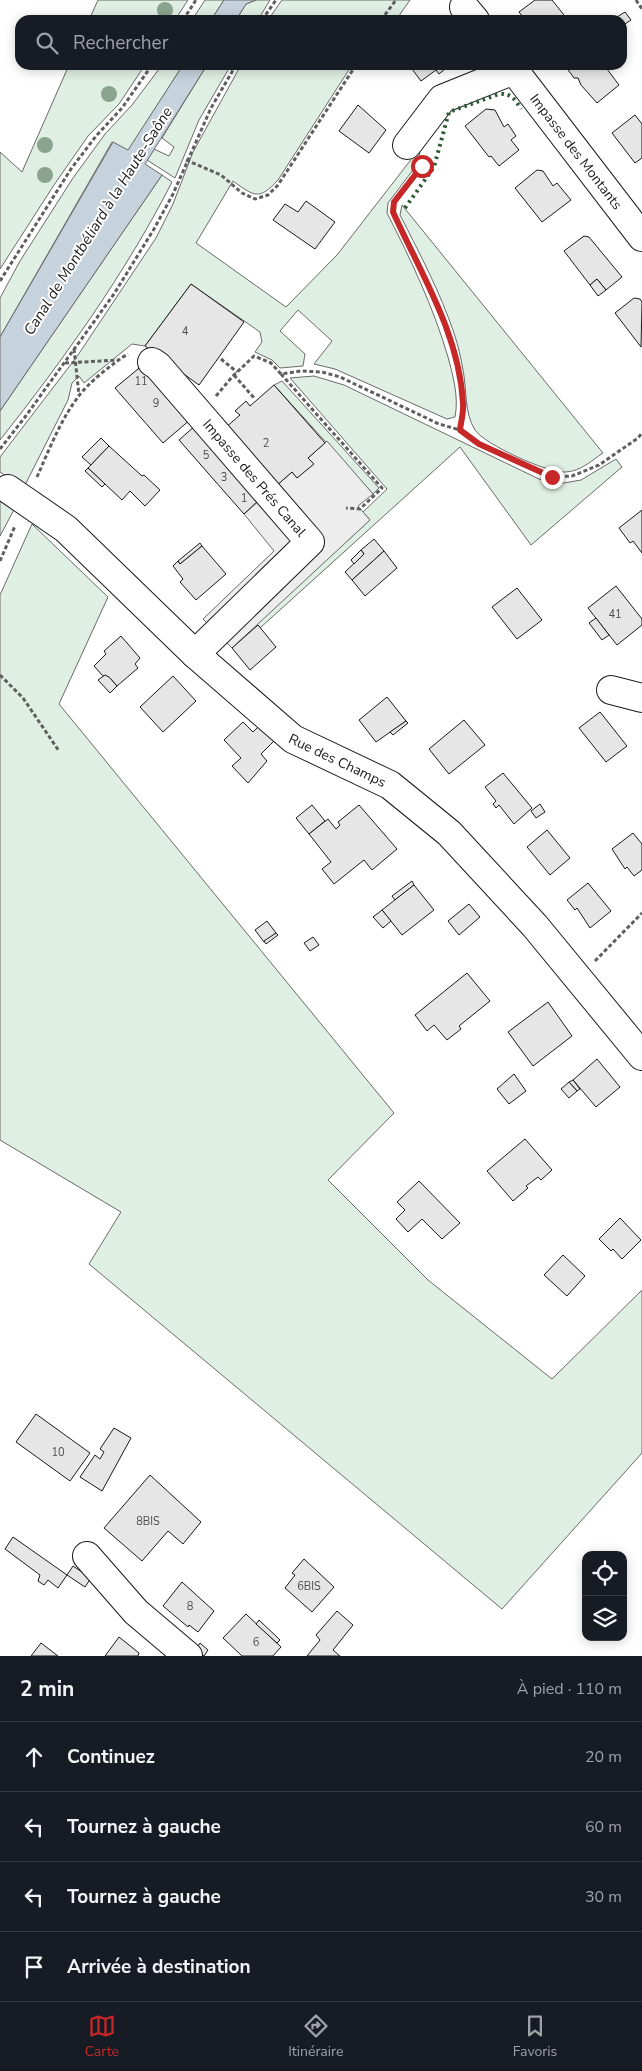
<!DOCTYPE html>
<html lang="fr">
<meta charset="utf-8">
<style>
body{margin:0;font-family:"Nunito Sans",sans-serif;background:#242831;color:#f1f3f6}
.controls{position:absolute;right:15px;bottom:15px;display:grid;overflow:hidden;border-radius:10px;box-shadow:0 2px 12px #0003}
.controls button{width:45px;height:45px;display:grid;place-items:center;padding:0;border:0;border-bottom:1px solid #363941;background:#171b24;color:#f1f3f6;font:25px sans-serif}
.stop{position:absolute;width:15px;height:15px;margin:-11px;border:4px solid #c62828;border-radius:50%;background:#fff}
.stop.end{background:#c62828;border-color:#fff;box-shadow:0 1px 5px #0008}
.list{margin:0;padding:0;list-style:none}
h2{display:flex;justify-content:space-between;align-items:center;height:65px;margin:0;padding:0 20px;font-size:21px}
h2 small{font-size:16px;font-weight:400;color:#9ea1a6}
.list li{display:grid;grid-template-columns:32px 1fr auto;gap:15px;align-items:center;box-sizing:border-box;height:70px;padding:0 20px;border-top:1px solid #363941}
.list b{display:block;font-size:19px;white-space:nowrap}
.list em{font-size:16px;font-style:normal;color:#9ea1a6}
.icon{flex:none;width:28px;height:28px;fill:none;stroke:currentColor;stroke-width:2;stroke-linecap:round;stroke-linejoin:round}
.map{position:relative;flex:none;width:642px;height:1656px;overflow:hidden}
.search{position:absolute;background:#171b24;box-shadow:0 2px 12px #0003;left:15px;right:15px;top:15px;height:55px;display:flex;align-items:center;gap:12px;box-sizing:border-box;padding:0 18px;border-radius:15px;color:#9ea1a6;font-size:19px}
.sheet{height:345px;background:#171b24}
nav{display:flex;justify-content:space-around;align-items:center;box-sizing:border-box;height:70px;border-top:1px solid #363941;background:#171b24;font-size:14px;color:#9ea1a6}
nav a{display:grid;justify-items:center;gap:2px}
nav .on{color:#c62828}
.map>svg:first-child{display:block}
</style>
<div class="map">
<svg width="642" height="1656" viewBox="0 0 642 1656">
<rect width="100%" height="100%" fill="#fff"/>
<g fill="#e0efe3" stroke="#6a6a6a">
<polygon points="98,0 188,0 175,20 89,20"/>
<polygon points="205,0 224,0 211,20 192,20"/>
<polygon points="256,0 270,0 258,20 236,20 246,4"/>
<polygon points="282,0 410,0 396,20 268,20"/>
<polygon points="69,65 145,65 119,104 88,136 54,185 0,269 0,152 22,172"/>
<polygon points="162,65 183,65 128,151 112,142 0,337 0,298 20,261 73,178 105,134 132,105"/>
<polygon points="207,65 231,65 199,120 175,178 147,160 154,149 169,156 174,147 162,138"/>
<path d="M241,65H352L278,180C259,201 254,196 233,181L196,243L286,307L337,255L420,148L419,162L388,203L387,213C411,260 433,306 448,357C453,376 459,397 455,417L447,419L335,369L314,364L332,341L298,310L280,331L305,354L303,366L280,368L272,360L255,352L262,342L260,332L191,284L145,346L132,344L84,383L79,376L72,383L68,400L24,487L0,472V457L78,355L156,238L173,204L193,152Z"/>
<path d="M162,175L172,182C125,274 64,359 0,440V411Z"/>
<path d="M402,205L603,453C591,461 581,471 566,472C549,474 484,444 475,430C464,413 467,389 463,370C461,358 458,345 454,333C440,292 420,254 400,215Z"/>
<polygon points="314,376 344,385 539,479 558,484 581,480 616,459 622,467 531,545 460,447 260,628 256,624 370,520 363,512 387,489 290,378"/>
<polygon points="282,381 379,488 373,494 274,385"/>
<polygon points="0,493 17,504 0,536"/>
<polygon points="32,524 108,597 59,704 394,1113 328,1180 428,1280 552,1379 642,1290 642,1453 502,1609 89,1264 121,1212 0,1140 0,595"/>
</g>
<polygon fill="#ededed" stroke="#6a6a6a" points="327,441 373,494 358,506 370,520 232,648 203,619 274,551 244,514 292,472 297,478 313,464 308,458"/>
<g fill="#c6d2dc" stroke="#6a6a6a">
<polygon points="224,0 256,0 246,4 236,20 211,20"/>
<polygon points="183,65 207,65 145,164 162,175 0,411 0,337 113,142 128,150"/>
</g>
<g fill="#e6e6e6" stroke="#1a1a1a">
<polygon points="535,0 552,0 568,20 525,20 519,12"/>
<polygon points="625,12 631,20 622,26 622,20 618,20 617,17"/>
<polygon points="409,65 450,65 439,74 436,70 421,81"/>
<polygon points="568,65 604,65 619,85 597,103 581,85 578,78 574,78 566,67"/>
<polygon points="358,105 386,130 369,153 339,131"/>
<polygon points="486,109 495,110 504,127 508,124 516,136 511,140 519,150 499,166 491,156 489,157 465,126"/>
<polygon points="635,115 642,124 642,158 635,163 612,133"/>
<polygon points="537,170 543,171 553,186 557,183 571,200 542,222 515,188"/>
<polygon points="306,201 335,222 315,249 273,220 285,204 298,212"/>
<polygon points="584,236 589,237 622,277 606,290 597,279 590,285 564,251"/>
<polygon points="597,279 606,290 598,296 590,285"/>
<polygon points="191,284 244,322 199,385 145,346"/>
<polygon points="634,298 640,299 642,302 641,347 615,313"/>
<polygon points="144,364 191,419 163,443 115,388"/>
<polygon points="274,385 325,443 308,458 314,464 297,478 292,472 275,487 225,428 240,415 235,411 246,401 250,406"/>
<polygon points="196,425 260,499 244,514 179,440"/>
<polygon points="101,438 109,446 91,465 82,457"/>
<polygon points="109,446 142,476 144,475 160,490 145,506 130,491 122,500 88,468"/>
<polygon points="88,468 105,484 102,487 85,471"/>
<polygon points="642,510 642,553 633,541 630,543 619,528"/>
<polygon points="374,539 384,551 352,580 345,572 364,554 361,550"/>
<polygon points="200,543 202,546 180,564 178,561"/>
<polygon points="202,546 226,574 196,600 180,582 183,579 173,566 178,561 180,564"/>
<polygon points="361,550 364,554 354,564 351,560"/>
<polygon points="384,551 397,568 365,596 352,580"/>
<polygon points="616,586 642,619 642,625 617,645 588,608"/>
<polygon points="517,588 542,620 517,639 492,607"/>
<polygon points="596,618 609,635 602,640 589,623"/>
<polygon points="258,625 276,647 250,670 232,648"/>
<polygon points="121,636 140,658 135,664 138,668 117,686 109,677 103,676 94,666 106,654 104,651"/>
<polygon points="105,675 109,677 117,686 110,693 98,680"/>
<polygon points="173,676 196,701 163,732 140,707"/>
<polygon points="387,697 406,721 376,742 359,720"/>
<polygon points="600,712 627,746 606,762 579,728"/>
<polygon points="464,720 485,745 449,774 429,749"/>
<polygon points="406,721 408,723 393,735 390,732"/>
<polygon points="243,722 253,732 259,726 275,740 261,754 267,761 248,783 232,766 241,758 224,740"/>
<polygon points="503,773 532,808 514,824 499,805 496,808 493,804 496,801 485,787"/>
<polygon points="540,804 545,812 536,818 531,811"/>
<polygon points="312,805 325,821 309,834 296,818"/>
<polygon points="359,805 397,849 372,870 364,860 334,884 322,869 331,862 309,834 328,819 336,829 340,825 338,822"/>
<polygon points="547,830 570,858 550,875 527,847"/>
<polygon points="633,833 642,844 642,870 634,876 627,867 625,869 612,849"/>
<polygon points="412,881 414,885 395,900 392,896"/>
<polygon points="588,883 611,911 590,928 577,908 575,910 567,900"/>
<polygon points="414,885 434,910 402,935 382,910"/>
<polygon points="469,904 480,917 459,935 448,921"/>
<polygon points="382,910 391,921 383,928 373,917"/>
<polygon points="267,921 276,933 264,942 255,930"/>
<polygon points="276,933 278,935 266,944 264,941"/>
<polygon points="313,937 319,945 310,951 304,943"/>
<polygon points="467,973 490,1001 459,1026 461,1029 447,1040 434,1025 427,1031 415,1015"/>
<polygon points="548,1002 572,1036 533,1066 508,1032"/>
<polygon points="597,1059 620,1087 596,1107 573,1080"/>
<polygon points="514,1074 526,1091 509,1104 497,1089"/>
<polygon points="573,1080 580,1089 577,1091 569,1082"/>
<polygon points="569,1082 577,1091 569,1098 561,1089"/>
<polygon points="525,1139 552,1170 541,1180 538,1177 526,1186 528,1188 513,1201 487,1171"/>
<polygon points="419,1181 460,1223 442,1239 422,1219 408,1232 396,1219 405,1210 397,1202"/>
<polygon points="620,1218 641,1240 622,1259 613,1249 611,1251 599,1239"/>
<polygon points="563,1255 585,1276 567,1296 544,1275"/>
<polygon points="36,1414 90,1453 70,1481 16,1442"/>
<polygon points="114,1428 131,1438 102,1491 80,1477 95,1455 100,1459 104,1452 100,1449"/>
<polygon points="150,1475 201,1522 183,1544 168,1531 142,1561 104,1528"/>
<polygon points="13,1537 67,1575 58,1588 48,1580 44,1585 38,1581 40,1575 5,1549"/>
<polygon points="304,1559 334,1587 312,1612 285,1588 295,1575 292,1573"/>
<polygon points="73,1566 91,1578 85,1587 67,1575"/>
<polygon points="182,1582 214,1611 198,1632 189,1625 188,1627 163,1606"/>
<polygon points="337,1611 353,1625 333,1650 340,1656 307,1656 320,1640 316,1635"/>
<polygon points="246,1614 281,1647 273,1656 242,1656 223,1638"/>
<polygon points="259,1620 280,1640 277,1643 256,1624"/>
<polygon points="119,1637 139,1653 138,1656 105,1656"/>
<polygon points="41,1643 58,1656 31,1656"/>
<polygon points="200,1643 208,1650 204,1656 195,1650"/>
</g>
<g fill="none" stroke-linecap="round" stroke-linejoin="round">
<defs>
<g id="minor">
<polyline points="464,7 475,20"/>
<path id="s1" d="M510,65L642,237"/>
<polyline points="407,145 442,99 514,70"/>
<path id="s2" d="M152,362L158,366L310,542L195,654"/>
<path id="s3" d="M8,489L66,529L195,654L293,739L390,785L449,833L535,926L642,1056"/>
<polyline points="611,690 642,698"/>
<polyline points="87,1556 136,1612 188,1656"/>
</g>
</defs>
<use href="#minor" stroke="#1a1a1a" stroke-width="30"/>
<g stroke="#5f5f5f" stroke-width="3" stroke-dasharray="4 2.5" stroke-linecap="butt">
<polyline points="636,0 642,9"/>
<polyline points="183,20 196,0"/>
<polyline points="262,20 276,0"/>
<polyline points="381,20 396,0"/>
<polyline points="186,160 221,175 242,193 255,199 268,195 278,185 356,65"/>
<path d="M419,168L394,202L393,212C421,275 459,333 463,403C464,412 461,421 460,430"/>
<polyline points="0,281 71,169 96,136 122,108 152,65"/>
<polyline points="74,349 79,395"/>
<polyline points="221,359 237,372"/>
<polyline points="65,363 118,360"/>
<polyline points="281,374 382,488 360,509 346,508"/>
<polyline points="234,375 255,399"/>
<polyline points="216,396 232,377 254,356 271,363 281,374 301,371 322,372 340,377 439,424 460,430 479,444 552,477 572,476 599,465 638,438 642,433"/>
<polyline points="0,449 25,417 114,294 154,229 173,194 211,108 236,65"/>
<path d="M37,477C49,450 60,421 78,397C87,384 114,362 128,354"/>
<polyline points="0,561 15,526"/>
<polyline points="0,675 23,698 59,751"/>
<polyline points="595,961 642,913"/>
</g>
<use href="#minor" stroke="#fff" stroke-width="28"/>
<path stroke="#2b5a34" stroke-width="4" stroke-dasharray="2.5 4" stroke-linecap="butt" d="M405,208L434,167L449,112L499,94C511,93 515,99 521,109"/>
</g>
<g fill="#8aa48f">
<circle cx="165" cy="10" r="8"/>
<circle cx="109" cy="94" r="8"/>
<circle cx="45" cy="145" r="8"/>
<circle cx="45" cy="175" r="8"/>
</g>
<g fill="none" stroke-linecap="round" stroke-linejoin="round">
<path stroke="#c62828" stroke-width="6" d="M422,166L394,202L393,212C421,274 459,333 463,403C464,412 461,421 460,430L479,444L552,477"/>
</g>
<g text-anchor="middle" dominant-baseline="central" stroke-width="4" stroke-linejoin="round" paint-order="stroke">
<g font-size="11" fill="#4d4d4d">
<text x="185" y="331">4</text>
<text x="141" y="381">11</text>
<text x="156" y="403">9</text>
<text x="266" y="443">2</text>
<text x="206" y="455">5</text>
<text x="224" y="477">3</text>
<text x="244" y="498">1</text>
<text x="615" y="614">41</text>
<text x="58" y="1452">10</text>
<text x="148" y="1521">8BIS</text>
<text x="309" y="1586">6BIS</text>
<text x="190" y="1606">8</text>
<text x="256" y="1642">6</text>
</g>
<g font-size="14" fill="#1a1a1a" stroke="#fff">
<text stroke="none"><textPath href="#s1" startOffset="109">Impasse des Montants</textPath></text>
<text stroke="none"><textPath href="#s2" startOffset="155">Impasse des Prés Canal</textPath></text>
<text stroke="none"><textPath href="#s3" startOffset="429">Rue des Champs</textPath></text>
</g>
<g font-size="15" font-style="italic" fill="#1a1a1a" stroke="#fff">
<text transform="translate(98 221) rotate(-58)">Canal de Montbéliard à la Haute-Saône</text>
</g>
</g>
</svg>
<div class="controls">
<button><svg class="icon" aria-label="locate" viewBox="0 0 24 24"><circle cx="12" cy="12" r="6"/><path d="M12 2v4M12 18v4M2 12h4M18 12h4"/></svg></button>
<button><svg class="icon" aria-label="layers" viewBox="0 0 24 24"><path d="M12 4l9 5-9 5-9-5zM3 14l9 5 9-5"/></svg></button>
</div>
<div class="stop" style="left:422px;top:166px"></div>
<div class="stop end" style="left:552px;top:477px"></div>
<div class="search"><svg class="icon" aria-label="search" viewBox="0 0 24 24"><circle cx="10" cy="10" r="6"/><path d="M15 15l6 6"/></svg>Rechercher</div>
</div>
<section class="sheet">
<h2>2 min<small>À pied · 110 m</small></h2>
<ul class="list">
<li><svg class="icon" aria-label="ahead" viewBox="0 0 24 24"><path d="M12 20V5M6 11l6-6 6 6"/></svg><div><b>Continuez</b></div><em>20 m</em></li>
<li><svg class="icon" aria-label="left" viewBox="0 0 24 24"><path d="M17 20v-9H6M10 6l-5 5 5 5"/></svg><div><b>Tournez à gauche</b></div><em>60 m</em></li>
<li><svg class="icon" aria-label="left" viewBox="0 0 24 24"><path d="M17 20v-9H6M10 6l-5 5 5 5"/></svg><div><b>Tournez à gauche</b></div><em>30 m</em></li>
<li><svg class="icon" aria-label="arrive" viewBox="0 0 24 24"><path d="M6 21V4h12l-3 4 3 4H6"/></svg><div><b>Arrivée à destination</b></div></li>
</ul>
</section>
<nav>
<a class="on"><svg class="icon" aria-label="map" viewBox="0 0 24 24"><path d="M3 6l6-2 6 2 6-2v14l-6 2-6-2-6 2zM9 4v14M15 6v14"/></svg>Carte</a>
<a><svg class="icon" aria-label="directions" viewBox="0 0 24 24"><path d="M12 3l9 9-9 9-9-9zM9 14v-3h6M13 9l2 2-2 2"/></svg>Itinéraire</a>
<a><svg class="icon" aria-label="saved" viewBox="0 0 24 24"><path d="M7 4h10v16l-5-4-5 4z"/></svg>Favoris</a>
</nav>
